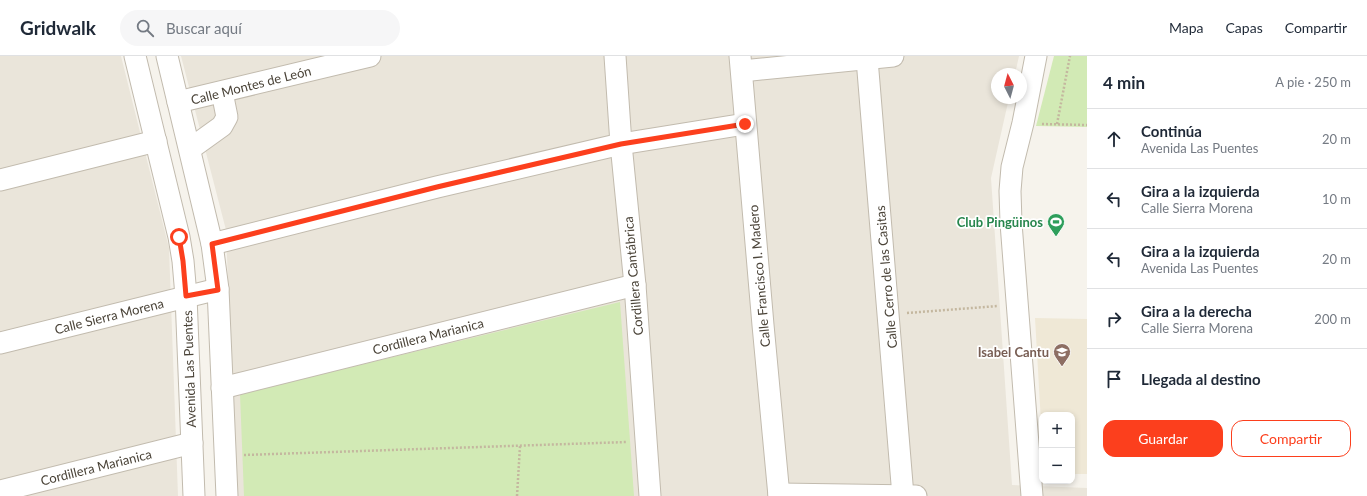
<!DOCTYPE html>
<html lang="es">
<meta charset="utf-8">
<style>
body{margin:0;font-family:Lato,sans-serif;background:#f6f6f7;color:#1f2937}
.controls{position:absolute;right:12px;bottom:12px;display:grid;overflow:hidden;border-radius:8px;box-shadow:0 2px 6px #0003}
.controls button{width:36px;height:36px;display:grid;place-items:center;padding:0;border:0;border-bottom:1px solid #e0e1e3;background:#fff;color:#1f2937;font:20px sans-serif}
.compass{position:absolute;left:991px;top:12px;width:36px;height:36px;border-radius:50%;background:#fff;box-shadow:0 2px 6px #0003;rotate:354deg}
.stop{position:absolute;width:12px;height:12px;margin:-9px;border:3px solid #fc3f1d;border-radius:50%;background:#fff}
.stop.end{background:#fc3f1d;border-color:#fff;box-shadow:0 1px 4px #0008}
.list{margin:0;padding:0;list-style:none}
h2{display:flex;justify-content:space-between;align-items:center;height:52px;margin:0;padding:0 16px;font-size:17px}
h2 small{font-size:13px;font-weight:400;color:#747a83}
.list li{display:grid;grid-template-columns:26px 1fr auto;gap:12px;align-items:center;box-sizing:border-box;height:60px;padding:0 16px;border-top:1px solid #e0e1e3}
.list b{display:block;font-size:15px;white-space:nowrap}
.list p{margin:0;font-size:13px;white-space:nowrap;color:#747a83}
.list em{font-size:13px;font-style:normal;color:#747a83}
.actions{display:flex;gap:8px;padding:12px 16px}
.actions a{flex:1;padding:9px 0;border:1px solid #fc3f1d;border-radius:12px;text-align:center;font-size:14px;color:#fc3f1d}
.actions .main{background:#fc3f1d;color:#fff}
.icon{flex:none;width:22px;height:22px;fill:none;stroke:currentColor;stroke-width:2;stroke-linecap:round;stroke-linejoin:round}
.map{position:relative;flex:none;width:1087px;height:440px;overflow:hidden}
header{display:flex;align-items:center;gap:24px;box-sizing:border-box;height:56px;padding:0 20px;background:#fff;border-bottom:1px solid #e0e1e3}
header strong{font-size:19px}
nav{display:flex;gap:22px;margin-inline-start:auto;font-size:14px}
.search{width:280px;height:36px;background:#f6f6f7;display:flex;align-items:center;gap:10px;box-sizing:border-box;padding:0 14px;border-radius:22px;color:#747a83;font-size:15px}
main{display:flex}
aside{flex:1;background:#fff}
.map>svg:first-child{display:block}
</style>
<header>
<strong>Gridwalk</strong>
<div class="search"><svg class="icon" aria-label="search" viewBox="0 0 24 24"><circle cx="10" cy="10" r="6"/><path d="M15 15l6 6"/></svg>Buscar aquí</div>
<nav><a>Mapa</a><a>Capas</a><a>Compartir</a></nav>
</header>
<main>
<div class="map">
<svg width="1087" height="440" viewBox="0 0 1087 440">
<rect width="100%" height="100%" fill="#f6f3ec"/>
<g fill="#eae5da">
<polygon points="0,0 121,0 169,192 178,440 0,440"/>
<polygon points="181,0 1019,0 1015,18 997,18 997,42 1009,42 991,122 1012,429 1087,432 1087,440 236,440 226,174"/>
</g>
<polygon fill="#efe8d6" points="1035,262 1087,263 1087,418 1072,418 1072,359 1042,359 1042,384"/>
<g fill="#d2eab5">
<polygon points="1054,0 1087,0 1087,71 1036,70"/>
<polygon points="620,246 634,440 244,440 240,338"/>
</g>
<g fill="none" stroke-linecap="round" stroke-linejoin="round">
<defs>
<g id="minor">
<polyline points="135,0 179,181 183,205 186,240 194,440"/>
<polyline points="167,0 212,188 218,233 227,440"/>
<polyline points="615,0 621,88 635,229 650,440"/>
<polyline points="740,0 763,269 779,440"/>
<polyline points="867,3 903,440"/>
<polyline points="742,15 893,0"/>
<polyline points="178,46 370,0"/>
<polyline points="190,93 222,70 227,61 222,36"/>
<polyline points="0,124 156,85"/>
<polyline points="212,188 437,131 621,88 745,68"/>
<polyline points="0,287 218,233"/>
<polyline points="222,332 635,229"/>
<polyline points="0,435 192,387"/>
<polyline points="779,438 916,440"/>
<polyline points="1032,440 1011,167 1010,135 1012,111 1023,67 1036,0"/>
</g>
</defs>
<use href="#minor" stroke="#c2bbae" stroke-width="23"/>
<g stroke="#c4b79f" stroke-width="2.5" stroke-dasharray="2 2" stroke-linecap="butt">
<polyline points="1042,68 1087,69"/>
<polyline points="1057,68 1070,0"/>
<polyline points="907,257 998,250"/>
<polyline points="244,399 627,386"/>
<polyline points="517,440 520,390"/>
</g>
<use href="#minor" stroke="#fff" stroke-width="21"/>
</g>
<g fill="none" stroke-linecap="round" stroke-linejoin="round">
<polyline stroke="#fc3f1d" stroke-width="5" points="179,181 183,205 186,240 218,234 212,188 437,131 621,88 745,68"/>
</g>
<defs>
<symbol id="stadium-pin" viewBox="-11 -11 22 30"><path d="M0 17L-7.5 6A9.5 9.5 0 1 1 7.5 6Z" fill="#2e9e5b" stroke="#fff"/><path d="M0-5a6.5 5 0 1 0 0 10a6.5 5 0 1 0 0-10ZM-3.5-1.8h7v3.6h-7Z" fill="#fff"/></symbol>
<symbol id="school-pin" viewBox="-11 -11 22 30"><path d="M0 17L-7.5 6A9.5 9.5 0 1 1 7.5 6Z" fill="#8d6e63" stroke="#fff"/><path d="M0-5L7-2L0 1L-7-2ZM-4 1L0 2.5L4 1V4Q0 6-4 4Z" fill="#fff"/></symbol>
</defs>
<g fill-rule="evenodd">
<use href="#stadium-pin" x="1046" y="156" width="20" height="27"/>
<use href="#school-pin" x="1052" y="286" width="20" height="27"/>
</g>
<g text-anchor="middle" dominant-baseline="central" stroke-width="3.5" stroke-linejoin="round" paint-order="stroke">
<g font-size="13" fill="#4b4439" stroke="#fff">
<text transform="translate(251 29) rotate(-14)">Calle Montes de León</text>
<text transform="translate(633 220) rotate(-95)">Cordillera Cantábrica</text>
<text transform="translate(759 220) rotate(-95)">Calle Francisco I. Madero</text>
<text transform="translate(886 221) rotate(-95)">Calle Cerro de las Casitas</text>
<text transform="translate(109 260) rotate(-14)">Calle Sierra Morena</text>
<text transform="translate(428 280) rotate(-14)">Cordillera Marianica</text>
<text transform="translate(189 313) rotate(-92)">Avenida Las Puentes</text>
<text transform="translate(96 411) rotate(-14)">Cordillera Marianica</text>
</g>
<g font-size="13" font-weight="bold" fill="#27864d" stroke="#fff" text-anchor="end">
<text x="1043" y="166">Club Pingüinos</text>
</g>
<g font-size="13" font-weight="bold" fill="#785e54" stroke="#fff" text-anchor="end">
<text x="1049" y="296">Isabel Cantu</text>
</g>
</g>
</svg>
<div class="controls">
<button>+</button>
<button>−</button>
</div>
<svg class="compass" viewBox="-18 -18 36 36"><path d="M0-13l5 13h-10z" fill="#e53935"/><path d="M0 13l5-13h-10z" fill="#747a83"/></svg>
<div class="stop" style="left:179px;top:181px"></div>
<div class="stop end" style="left:745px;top:68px"></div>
</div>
<aside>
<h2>4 min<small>A pie · 250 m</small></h2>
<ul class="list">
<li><svg class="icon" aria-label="ahead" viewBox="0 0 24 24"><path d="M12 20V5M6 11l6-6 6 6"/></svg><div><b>Continúa</b><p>Avenida Las Puentes</p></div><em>20 m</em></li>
<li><svg class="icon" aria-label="left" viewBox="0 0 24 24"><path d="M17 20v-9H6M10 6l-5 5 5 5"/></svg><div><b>Gira a la izquierda</b><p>Calle Sierra Morena</p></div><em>10 m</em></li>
<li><svg class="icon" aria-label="left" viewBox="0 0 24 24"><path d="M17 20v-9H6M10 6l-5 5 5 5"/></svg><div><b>Gira a la izquierda</b><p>Avenida Las Puentes</p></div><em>20 m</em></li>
<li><svg class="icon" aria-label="right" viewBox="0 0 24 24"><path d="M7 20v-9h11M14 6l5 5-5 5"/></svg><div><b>Gira a la derecha</b><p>Calle Sierra Morena</p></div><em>200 m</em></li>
<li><svg class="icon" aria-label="arrive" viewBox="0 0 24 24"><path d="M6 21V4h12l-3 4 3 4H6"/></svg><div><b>Llegada al destino</b></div></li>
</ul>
<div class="actions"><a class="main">Guardar</a><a>Compartir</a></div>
</aside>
</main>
